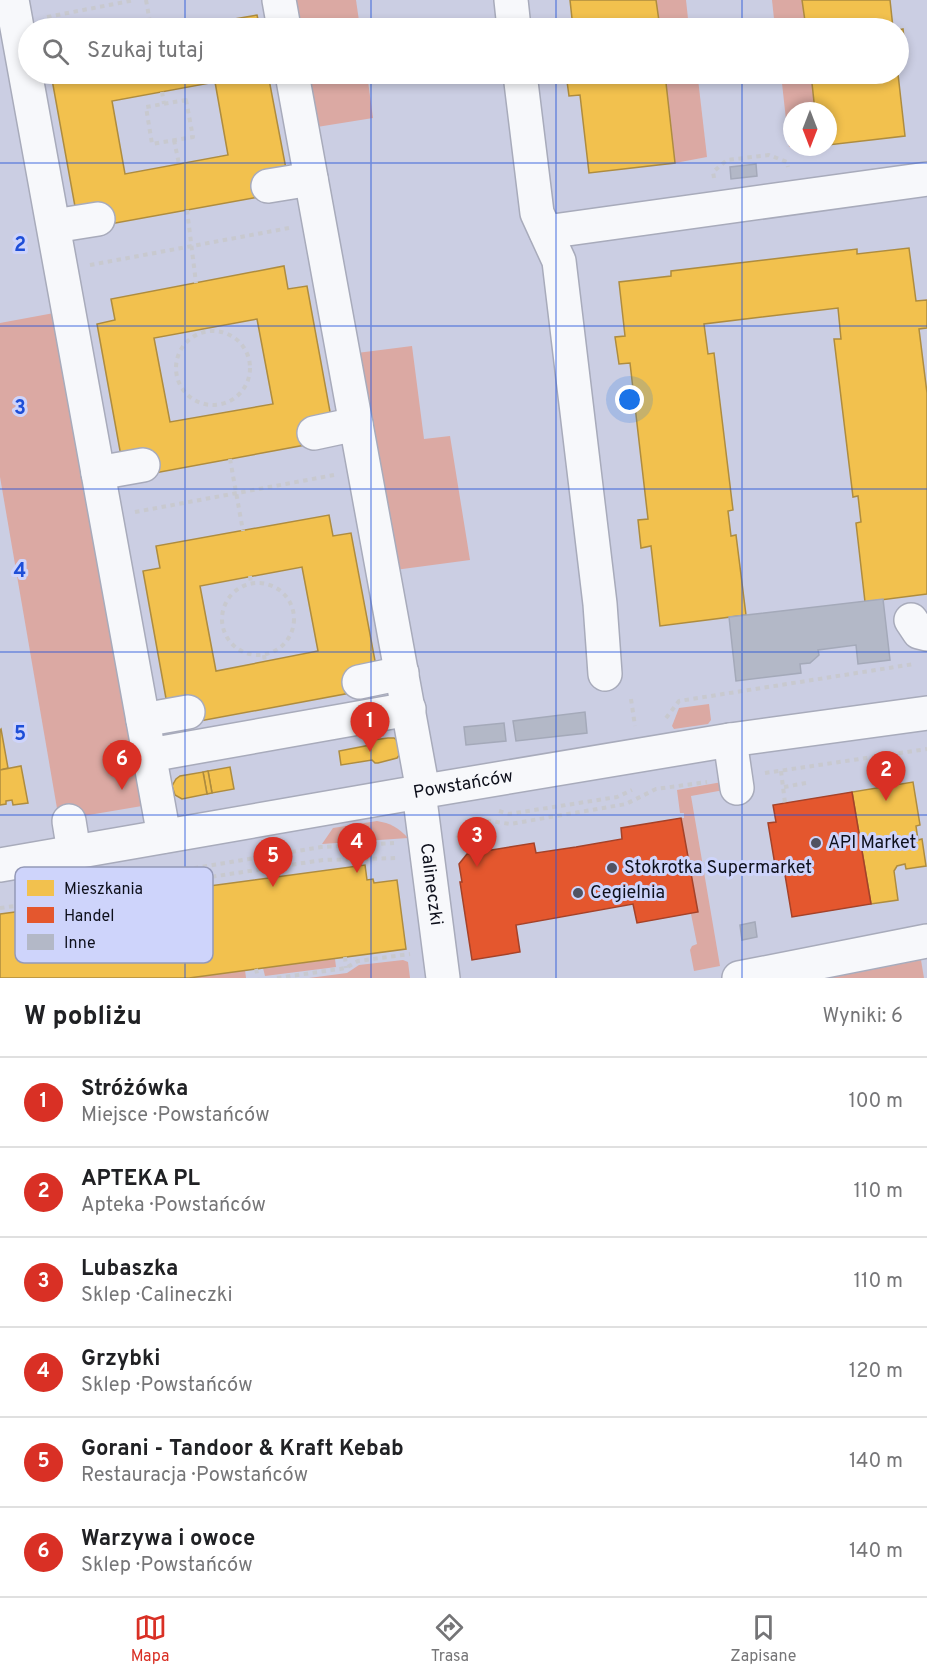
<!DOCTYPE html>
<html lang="pl">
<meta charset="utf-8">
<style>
body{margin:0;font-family:Overpass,sans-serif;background:#f2f2f2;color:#202124}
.compass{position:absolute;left:783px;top:102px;width:54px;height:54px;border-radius:50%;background:#fff;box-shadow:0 3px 9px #0003;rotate:180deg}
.you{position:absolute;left:630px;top:400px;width:21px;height:21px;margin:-15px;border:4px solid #fff;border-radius:50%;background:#1a73e8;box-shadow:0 0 0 9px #1a73e833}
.badge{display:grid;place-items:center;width:39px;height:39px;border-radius:50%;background:#d93025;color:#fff;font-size:20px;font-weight:700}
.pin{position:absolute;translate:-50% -50px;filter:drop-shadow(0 2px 3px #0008)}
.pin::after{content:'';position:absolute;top:32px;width:21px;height:18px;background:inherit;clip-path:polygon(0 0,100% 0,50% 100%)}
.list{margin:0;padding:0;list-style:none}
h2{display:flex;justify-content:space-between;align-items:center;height:78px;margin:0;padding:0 24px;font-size:26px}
h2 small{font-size:20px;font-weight:400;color:#757577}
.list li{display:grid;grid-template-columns:39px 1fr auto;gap:18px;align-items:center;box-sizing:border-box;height:90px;padding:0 24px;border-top:2px solid #e0e0e0}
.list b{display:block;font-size:22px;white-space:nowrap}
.list p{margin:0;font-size:20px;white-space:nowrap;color:#757577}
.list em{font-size:20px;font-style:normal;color:#757577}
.icon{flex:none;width:33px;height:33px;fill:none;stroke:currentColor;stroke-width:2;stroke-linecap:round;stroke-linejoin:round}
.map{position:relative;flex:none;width:927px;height:978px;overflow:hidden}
.search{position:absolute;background:#fff;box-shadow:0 3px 9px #0003;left:18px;right:18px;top:18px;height:66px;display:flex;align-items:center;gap:15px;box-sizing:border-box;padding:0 21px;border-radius:33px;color:#757577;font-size:22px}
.sheet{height:618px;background:#fff}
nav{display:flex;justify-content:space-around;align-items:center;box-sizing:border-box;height:84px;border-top:2px solid #e0e0e0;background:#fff;font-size:16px;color:#757577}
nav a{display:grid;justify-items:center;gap:3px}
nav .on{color:#d93025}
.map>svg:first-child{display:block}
</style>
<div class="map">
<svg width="927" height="978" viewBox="0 0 927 978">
<rect width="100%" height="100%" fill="#cbcee3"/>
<g fill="#dba9a3">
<polygon points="294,0 356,0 360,28 299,28"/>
<polygon points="656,0 686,0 689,28 660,28"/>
<polygon points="772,0 802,0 806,28 775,28"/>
<polygon points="307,74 367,74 373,118 317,127"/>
<polygon points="781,74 811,74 815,111 792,111 792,147 789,147"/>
<polygon points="698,79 707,157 675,163 666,83"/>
<polygon points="54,313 142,806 59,820 0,477 0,323"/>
<polygon points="412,346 424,439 450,436 470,560 395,570 357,353"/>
<polygon points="709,704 711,720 708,724 674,729 672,726 679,708"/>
<polygon points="722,782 724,790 691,796 720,966 694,971 690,950 692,946 697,944 691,914 698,912 681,818 684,818 684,813 680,813 677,790"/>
<path d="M377,821C390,823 399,828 408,838L322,844L333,828Z"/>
<polygon points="335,959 336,967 265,976 263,968"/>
<polygon points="403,960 408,962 410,978 309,978 347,973 359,965"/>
<polygon points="921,960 924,978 830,978"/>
<polygon points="245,970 246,978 189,978"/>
</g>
<g fill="#f2c14e" stroke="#ae8c3f" stroke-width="1.5" fill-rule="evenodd">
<polygon points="570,0 656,0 660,28 573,28"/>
<polygon points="802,0 890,0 893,28 806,28"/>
<polygon points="257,15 260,28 182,28"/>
<polygon points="903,29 906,56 898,57 898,30"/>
<path d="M51,74H268L287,174L270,195L99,226L76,212ZM215,82L228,155L125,174L112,101Z"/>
<polygon points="566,74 661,74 662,83 666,83 675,163 589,173 580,95 569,96"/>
<polygon points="811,74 898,74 905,136 828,145 828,111 815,111"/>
<polygon points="909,248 916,301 927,300 927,328 919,329 927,393 927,594 865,602 856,523 861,522 858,496 853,497 834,339 841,339 838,308 704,324 708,354 714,353 733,510 728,511 731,536 736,535 746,615 660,626 651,546 641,548 638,520 648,519 630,363 619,364 615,337 625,336 619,282 671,276 671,271 857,249 857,254"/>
<path d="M284,266L288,289L307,286L331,417L316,443L144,475L121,456L97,324L115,320L111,299ZM257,319L273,404L170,422L154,338Z"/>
<path d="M329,515L333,536L351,533L376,666L361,691L189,723L167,704L143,571L160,568L156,546ZM302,567L318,651L216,671L200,586Z"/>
<polygon points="1,729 8,768 0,770 0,730"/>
<polygon points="388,738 394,738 399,742 401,753 397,758 378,763 375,763 372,760 341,765 339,751 370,745 371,741 373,740"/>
<polygon points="21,766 28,803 13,805 12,800 6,801 6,804 0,805 0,770"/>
<polygon points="230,767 234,789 212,793 208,771"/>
<polygon points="208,771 212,793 207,794 203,772"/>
<polygon points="203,772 207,794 182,799 175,795 172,786 176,779 180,776"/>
<polygon points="913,782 920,825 916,826 918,840 922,839 926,866 906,869 905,864 897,866 894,871 898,900 871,904 852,792"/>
<polygon points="365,865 367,880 373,879 374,883 397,880 406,949 189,978 0,978 0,914"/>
</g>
<g fill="#e4572e" stroke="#a44229" stroke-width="1.5">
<polygon points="852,792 871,904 792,917 783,863 775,865 768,823 776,822 773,805"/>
<polygon points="681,818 698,912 637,923 633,904 516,925 520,952 472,960 460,882 462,882 459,864 467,854 534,843 536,853 576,847 622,839 621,828"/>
</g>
<g fill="#b3b8c7" stroke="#a4a9b9" stroke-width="1.5">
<polygon points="756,164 757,176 731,179 730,167"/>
<polygon points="883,599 890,660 858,664 856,645 818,650 819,655 810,663 800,664 801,673 736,681 729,617"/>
<polygon points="585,712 587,733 516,741 513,721"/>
<polygon points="504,723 506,741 466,745 464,727"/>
<polygon points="755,922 757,937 742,940 740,925"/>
</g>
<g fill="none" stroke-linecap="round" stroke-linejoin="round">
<defs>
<g id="minor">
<polyline points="12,0 164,836"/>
<polyline points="279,0 284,28"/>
<polyline points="511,0 514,28"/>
<polyline points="292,74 423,791"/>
<polyline points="520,74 537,213 559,261 600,604 605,674"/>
<polyline points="268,186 311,179"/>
<polyline points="54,226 98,219"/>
<polyline points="546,232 927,179"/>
<polyline points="314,433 356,424"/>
<polyline points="98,473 143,465"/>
<polyline points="911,620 919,632 927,634"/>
<polyline points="359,682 402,673"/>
<polyline points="143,720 188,712"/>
<polyline points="730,740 737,788"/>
<polyline points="150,755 409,709"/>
<path id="s1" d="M419,792L443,978"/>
<polyline points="69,821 74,852"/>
<path id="s2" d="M0,865L419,792L730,740L927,713"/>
<polyline points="739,978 927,941"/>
</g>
</defs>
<use href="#minor" stroke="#a8abbb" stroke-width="36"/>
<g stroke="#c8c9cf" stroke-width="4" stroke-dasharray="4.5 4.5" stroke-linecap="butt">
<polyline points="146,0 151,28"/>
<polyline points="47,17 135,0"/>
<polyline points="162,92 164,104"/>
<polygon points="186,100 193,137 152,144 146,107"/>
<polyline points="174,140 179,164"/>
<polyline points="714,178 713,172 727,160 769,155 787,162 788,167"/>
<polyline points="187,210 196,283"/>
<polyline points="90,265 289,228"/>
<circle cx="213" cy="368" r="37"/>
<polyline points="230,459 243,531"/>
<polyline points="135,512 334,475"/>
<polyline points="250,576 251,583"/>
<circle cx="258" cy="619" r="36"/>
<polyline points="264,655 265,662"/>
<polyline points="631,699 635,726"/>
<polyline points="666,718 679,701 914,664"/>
<polyline points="781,771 785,803"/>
<polyline points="765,773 927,749"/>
<polyline points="784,787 806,783"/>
<polyline points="499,811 509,814 617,797 632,790"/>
<polyline points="457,838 466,827 484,820 510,824 626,804 656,789 707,782"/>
<polyline points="25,895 56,891 321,847 394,843"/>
<polyline points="29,899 30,904 323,860 396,858"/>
<polyline points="0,908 30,904"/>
<polyline points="345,957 346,968"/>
<polyline points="256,969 258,978"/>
<polyline points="277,978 346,968 358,961 410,954"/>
</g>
<use href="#minor" stroke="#f7f8fb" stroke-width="33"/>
</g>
<path fill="none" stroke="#1d4ed8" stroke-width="1.5" stroke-opacity="0.55" d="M185,0V28M371,0V28M556,0V28M742,0V28M185,74V978M371,74V978M556,74V978M742,74V978M0,163H927M0,326H927M0,489H927M0,652H927M0,815H927"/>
<g fill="#505262" stroke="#ced4fb" stroke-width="2">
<circle cx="816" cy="843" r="6"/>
<circle cx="612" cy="868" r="6"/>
<circle cx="578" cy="893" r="6"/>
</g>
<g text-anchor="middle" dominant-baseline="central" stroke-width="6" stroke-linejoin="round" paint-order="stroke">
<g font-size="18" fill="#0e101c" stroke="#ced4fb">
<text stroke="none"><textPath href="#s2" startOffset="470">Powstańców</textPath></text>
<text stroke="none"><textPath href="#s1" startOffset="93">Calineczki</textPath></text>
</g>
<g font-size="18" fill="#0e101c" stroke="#ced4fb" text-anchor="start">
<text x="828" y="843">API Market</text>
<text x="624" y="868">Stokrotka Supermarket</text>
<text x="590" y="893">Cegielnia</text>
</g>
</g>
<rect x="15" y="867" width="198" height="96" rx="9" fill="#ced4fb" stroke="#9499b8" stroke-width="1.5"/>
<rect x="27" y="880" width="27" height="16" fill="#f2c14e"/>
<rect x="27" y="907" width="27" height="16" fill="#e4572e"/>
<rect x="27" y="934" width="27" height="16" fill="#b3b8c7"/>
<g font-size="16" fill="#0e101c">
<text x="64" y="894">Mieszkania</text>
<text x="64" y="921">Handel</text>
<text x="64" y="948">Inne</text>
</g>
<g font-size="20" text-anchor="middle" font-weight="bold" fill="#1d4ed8" stroke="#ced4fb" stroke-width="6" stroke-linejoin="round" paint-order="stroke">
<text x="20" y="251">2</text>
<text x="20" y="414">3</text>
<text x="20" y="577">4</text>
<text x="20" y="740">5</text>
</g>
</svg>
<svg class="compass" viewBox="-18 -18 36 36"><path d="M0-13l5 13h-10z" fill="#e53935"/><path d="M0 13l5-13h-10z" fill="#757577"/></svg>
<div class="you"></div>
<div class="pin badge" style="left:370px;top:752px">1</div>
<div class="pin badge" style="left:886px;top:801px">2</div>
<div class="pin badge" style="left:477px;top:867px">3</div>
<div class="pin badge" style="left:357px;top:873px">4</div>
<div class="pin badge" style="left:273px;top:887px">5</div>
<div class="pin badge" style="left:122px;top:790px">6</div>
<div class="search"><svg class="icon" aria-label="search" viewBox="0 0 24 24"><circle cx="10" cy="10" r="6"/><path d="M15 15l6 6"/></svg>Szukaj tutaj</div>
</div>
<section class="sheet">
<h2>W pobliżu<small>Wyniki: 6</small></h2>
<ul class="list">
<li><span class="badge">1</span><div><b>Stróżówka</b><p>Miejsce · Powstańców</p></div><em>100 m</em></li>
<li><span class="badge">2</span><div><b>APTEKA PL</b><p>Apteka · Powstańców</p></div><em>110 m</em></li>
<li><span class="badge">3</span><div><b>Lubaszka</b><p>Sklep · Calineczki</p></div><em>110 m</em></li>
<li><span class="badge">4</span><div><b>Grzybki</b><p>Sklep · Powstańców</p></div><em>120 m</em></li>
<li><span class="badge">5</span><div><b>Gorani - Tandoor &amp; Kraft Kebab</b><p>Restauracja · Powstańców</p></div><em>140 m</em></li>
<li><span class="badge">6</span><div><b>Warzywa i owoce</b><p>Sklep · Powstańców</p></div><em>140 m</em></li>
</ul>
</section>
<nav>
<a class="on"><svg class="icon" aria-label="map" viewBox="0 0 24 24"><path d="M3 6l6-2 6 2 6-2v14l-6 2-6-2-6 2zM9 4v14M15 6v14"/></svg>Mapa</a>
<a><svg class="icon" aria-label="directions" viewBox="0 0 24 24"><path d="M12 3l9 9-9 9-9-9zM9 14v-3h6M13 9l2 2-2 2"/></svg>Trasa</a>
<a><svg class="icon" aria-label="saved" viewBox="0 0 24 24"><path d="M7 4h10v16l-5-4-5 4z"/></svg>Zapisane</a>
</nav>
